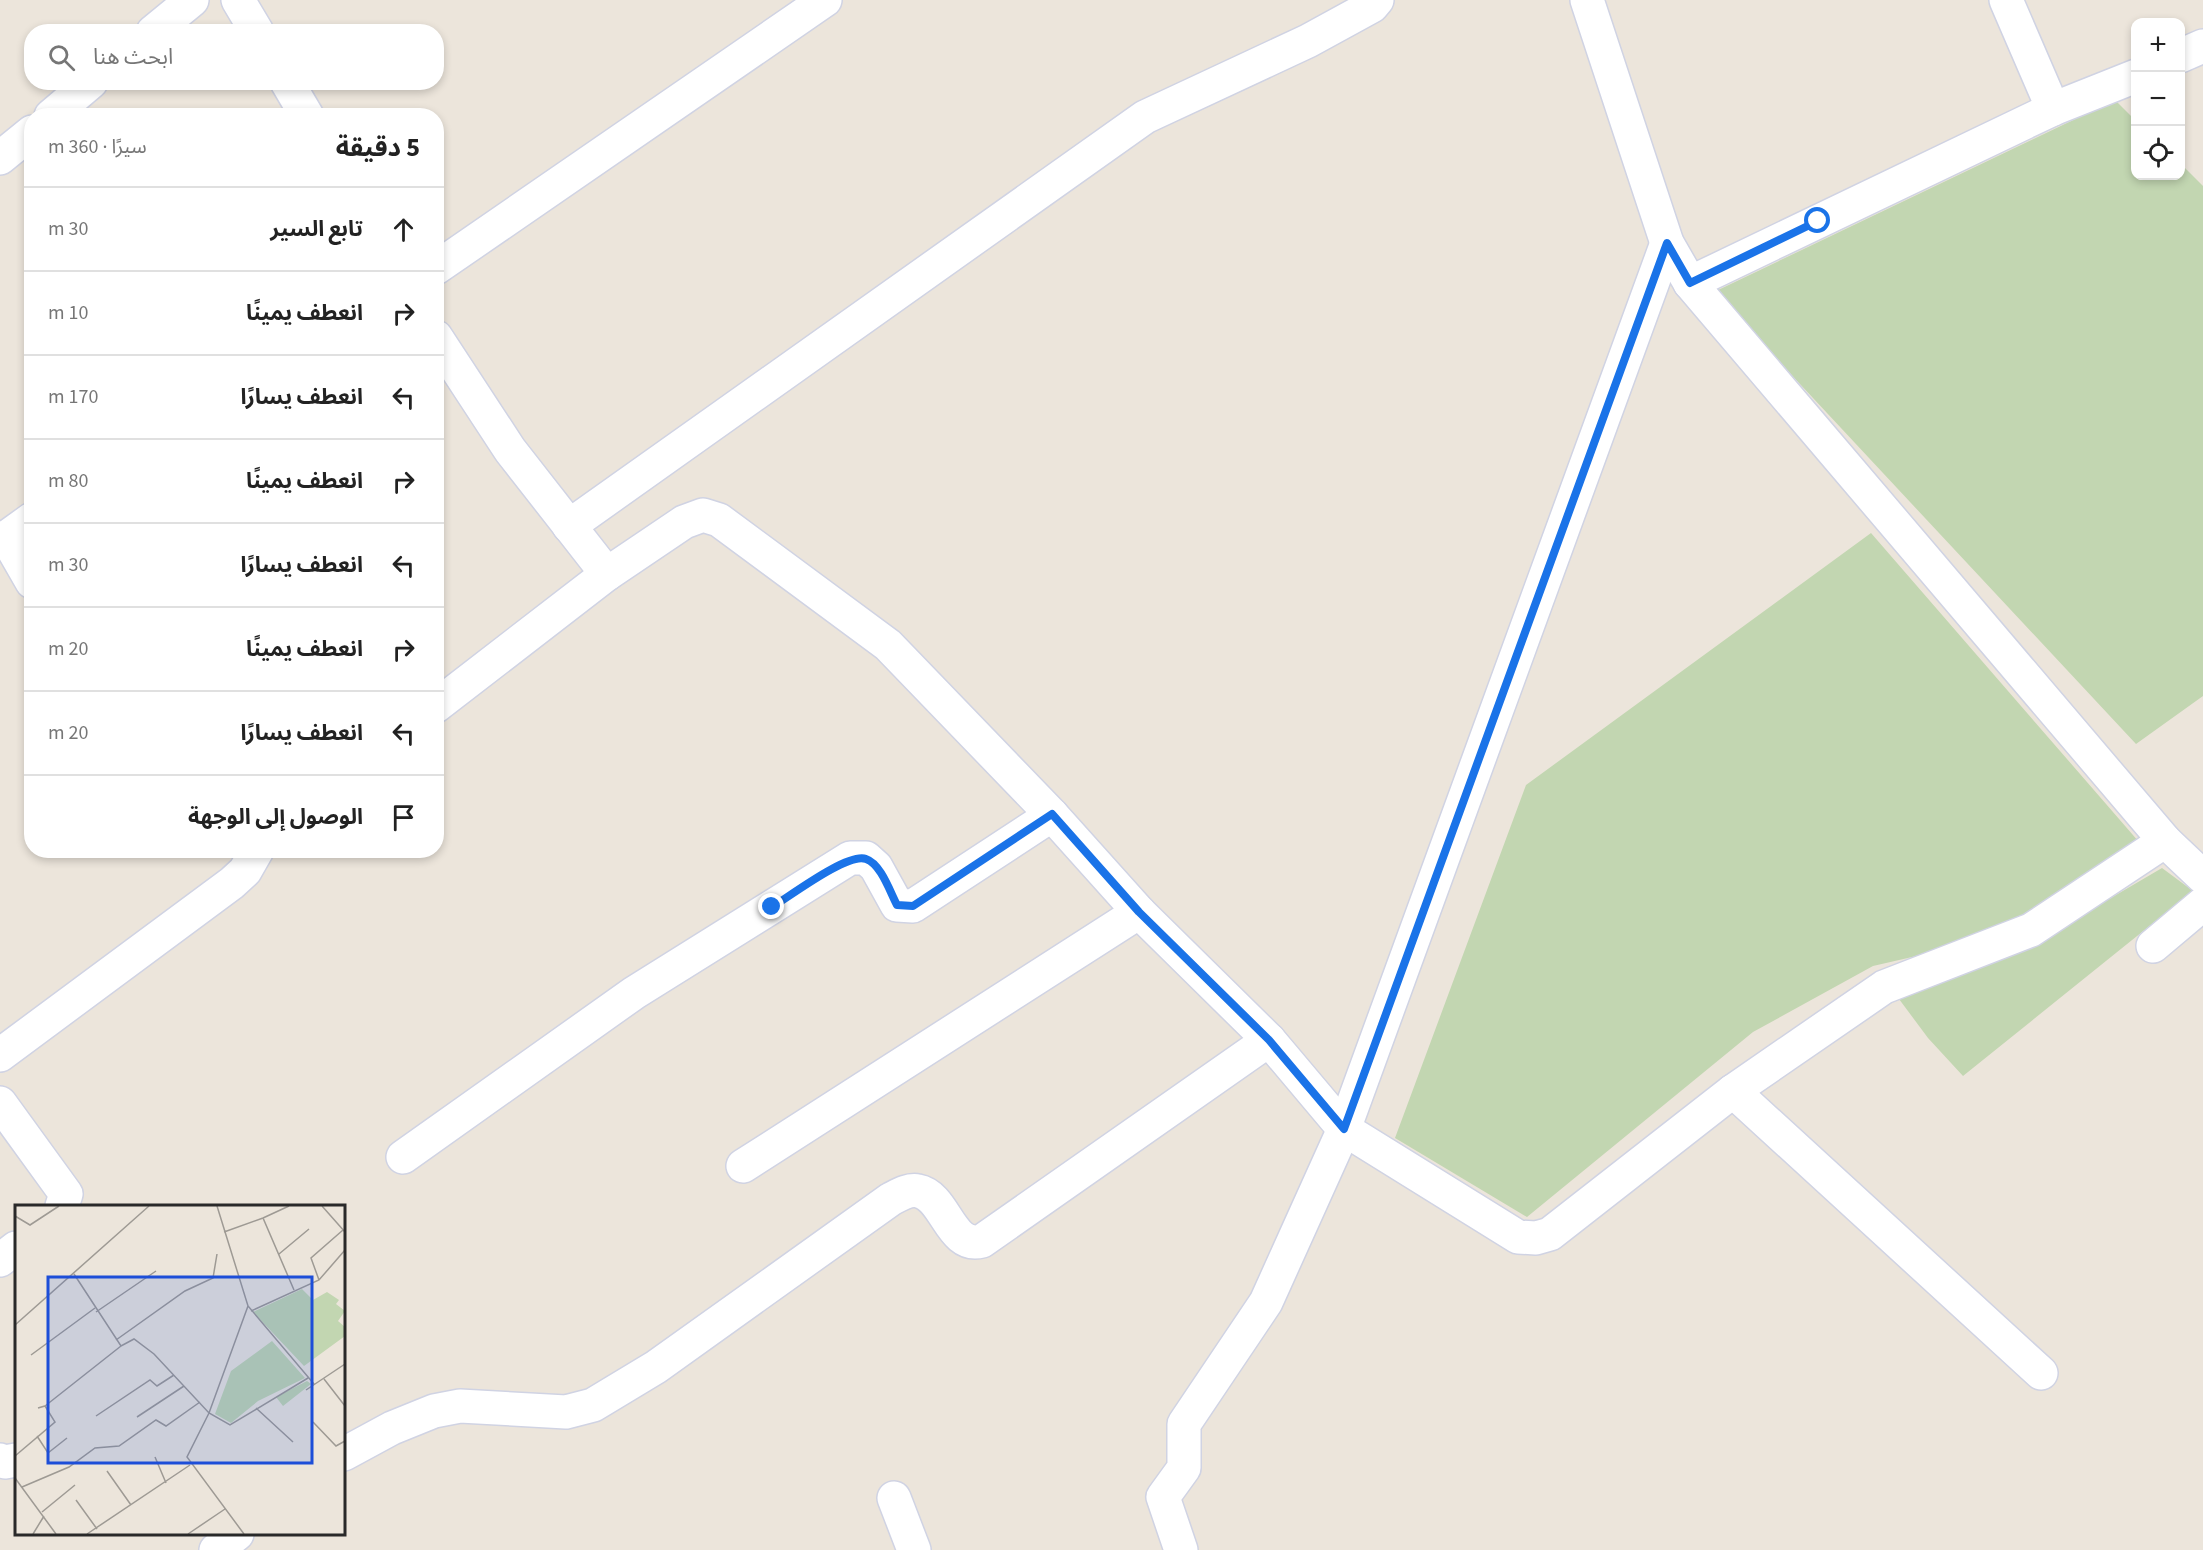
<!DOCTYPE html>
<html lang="ar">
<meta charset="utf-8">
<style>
body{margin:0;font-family:"Source Sans 3","Noto Sans Arabic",sans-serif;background:#f6f6f6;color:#222;direction:rtl}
.controls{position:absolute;right:18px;top:18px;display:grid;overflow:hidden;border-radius:12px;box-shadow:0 3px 9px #0003}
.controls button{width:54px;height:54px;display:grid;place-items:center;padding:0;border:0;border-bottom:2px solid #e0e0e0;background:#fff;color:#222;font:30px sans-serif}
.stop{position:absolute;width:18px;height:18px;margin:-14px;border:4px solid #1a73e8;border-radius:50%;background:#fff}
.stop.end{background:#1a73e8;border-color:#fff;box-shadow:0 2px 6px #0008}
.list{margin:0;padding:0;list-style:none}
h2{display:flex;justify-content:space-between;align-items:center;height:78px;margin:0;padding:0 24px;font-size:26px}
h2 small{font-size:20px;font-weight:400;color:#767676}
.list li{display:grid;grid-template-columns:39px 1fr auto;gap:18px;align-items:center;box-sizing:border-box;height:84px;padding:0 24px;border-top:2px solid #e0e0e0}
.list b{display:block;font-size:22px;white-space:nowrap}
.list em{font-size:20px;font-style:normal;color:#767676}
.icon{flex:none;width:33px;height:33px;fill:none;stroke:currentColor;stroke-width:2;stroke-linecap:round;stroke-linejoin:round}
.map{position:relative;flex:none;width:2203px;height:1550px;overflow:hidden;direction:ltr}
.search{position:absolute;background:#fff;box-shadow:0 3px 9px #0003;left:24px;top:24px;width:420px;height:66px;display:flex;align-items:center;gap:15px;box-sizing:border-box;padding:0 21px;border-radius:24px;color:#767676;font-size:22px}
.panel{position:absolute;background:#fff;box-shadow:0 3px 9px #0003;left:24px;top:108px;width:420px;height:750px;border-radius:24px;direction:rtl}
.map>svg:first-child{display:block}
</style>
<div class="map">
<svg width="2203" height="1550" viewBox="0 0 2203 1550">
<rect width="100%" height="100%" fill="#ece5db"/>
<g fill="#c2d6b1">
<polygon points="2115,100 2135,120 2136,176 2180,176 2181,164 2203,186 2203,696 2136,744 1714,292"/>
<polygon points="1871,533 2139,842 1999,937 1873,966 1753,1032 1527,1217 1395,1138 1526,785"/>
<polygon points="2162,868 2193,891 1963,1076 1928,1038 1899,999 2029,946"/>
</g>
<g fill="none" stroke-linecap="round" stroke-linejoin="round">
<defs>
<g id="minor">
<polyline points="238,0 257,32"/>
<polyline points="1587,0 1667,243 1690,283 2165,841 2203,877"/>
<polyline points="2006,0 2053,109"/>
<polyline points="153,32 192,0"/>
<polyline points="2180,56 2203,46"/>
<polyline points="287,82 307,116"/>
<polyline points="51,116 91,82"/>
<polyline points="0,158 32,132"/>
<polyline points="436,268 825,0"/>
<polyline points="1690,283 2053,109 2136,76"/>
<polyline points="436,337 510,450 607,574 684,522 703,515 719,520 888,645 1052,815 1139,912 1269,1040 1344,1129 1518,1237 1536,1238 1550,1234 1733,1091 1884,987 2031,930 2165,841"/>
<polyline points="569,526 1145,117 1308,41 1372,6 1377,0"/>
<polyline points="6,537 32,582"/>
<polyline points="0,542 32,519"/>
<polyline points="436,706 607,574"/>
<polyline points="2153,946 2203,904"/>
<polyline points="0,1055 232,883 245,871 257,850"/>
<polyline points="1733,1091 2041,1373"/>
<polyline points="0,1103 66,1194 62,1206"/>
<polyline points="403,1157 634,993 850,858 866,858 876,867 897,905 913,906 1052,815"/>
<polyline points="743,1166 1139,912"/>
<polyline points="0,1260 16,1248"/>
<path d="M344,1454L392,1428L434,1411L460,1406L566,1412L593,1405L656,1367L891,1199C899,1195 909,1189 918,1191C946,1196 950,1250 982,1241L1269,1040"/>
<polyline points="0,1460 5,1462 16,1460"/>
<polyline points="894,1498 914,1550"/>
<polyline points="216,1550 237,1534"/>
<polyline points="1181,1550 1163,1497 1184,1468 1184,1424 1266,1302 1344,1129 1667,243"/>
</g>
</defs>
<use href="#minor" stroke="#d0d3e3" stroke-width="36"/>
<use href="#minor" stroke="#fff" stroke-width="33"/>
</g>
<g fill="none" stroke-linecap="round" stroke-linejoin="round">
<path stroke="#1a73e8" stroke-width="8" d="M772,907C789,897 848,852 866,859C881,864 890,892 897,905L913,906L1052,814L1139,912L1269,1040L1344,1129L1667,243L1690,283L1818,221"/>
</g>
<g transform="translate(15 1205)">
<rect width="330" height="330" fill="#ece5db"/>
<path d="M287,84L298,95L312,87L324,95L321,99L330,106L323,116L330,122V131L289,161L238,107ZM257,136L290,173L243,196L216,218L200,209L216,166ZM292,176L296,179L268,201L261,192Z" fill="#c2d6b1"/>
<path fill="none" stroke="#9e9a94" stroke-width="1.5" d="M202,1L233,101L299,179M307,1L330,27M0,11L15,20L44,1M248,13L274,1M209,27L248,13L279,85M264,49L294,24M59,69L106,141L119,134L139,149L194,208L215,220L293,173M304,75L296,53L328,25M236,106L304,75L330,45M81,107L141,66M0,120L134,1M101,135L170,86L198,73L202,49M16,150L80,103M309,174L330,201M291,185L330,159M30,201L106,141M241,203L278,237M81,211L135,175L142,181L159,170M122,212L169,181M298,217L321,241L330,236M22,231L33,248L52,233M0,251L40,217L30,201L23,203M140,252L151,278M92,266L116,300M0,273L41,329M7,282L54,262L80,243L104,241L141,215L151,221L185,197M61,295L82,324M27,307L60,280M18,329L29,311M72,329L175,260M173,329L210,304M229,329L172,252L194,208L233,101"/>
<path fill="#1d4ed8" fill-opacity="0.15" stroke="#1d4ed8" stroke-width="3" d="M33,72H297V258H33Z"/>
<rect width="330" height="330" fill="none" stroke="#292929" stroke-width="3"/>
</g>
</svg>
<div class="controls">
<button>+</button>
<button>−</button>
<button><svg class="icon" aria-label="locate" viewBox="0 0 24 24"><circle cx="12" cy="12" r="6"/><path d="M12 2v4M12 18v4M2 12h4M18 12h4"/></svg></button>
</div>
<div class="stop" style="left:1818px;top:221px"></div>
<div class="stop end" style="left:772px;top:907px"></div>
<div class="search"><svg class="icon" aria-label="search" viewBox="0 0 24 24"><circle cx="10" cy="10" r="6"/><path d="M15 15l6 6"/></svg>ابحث هنا</div>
<section class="panel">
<h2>5 دقيقة<small>سيرًا · 360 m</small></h2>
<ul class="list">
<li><svg class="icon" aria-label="ahead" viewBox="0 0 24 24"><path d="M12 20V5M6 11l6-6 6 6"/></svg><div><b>تابع السير</b></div><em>30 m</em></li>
<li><svg class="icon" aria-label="right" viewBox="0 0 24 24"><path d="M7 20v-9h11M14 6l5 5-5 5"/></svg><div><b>انعطف يمينًا</b></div><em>10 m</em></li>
<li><svg class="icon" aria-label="left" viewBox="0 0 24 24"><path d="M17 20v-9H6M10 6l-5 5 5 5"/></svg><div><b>انعطف يسارًا</b></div><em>170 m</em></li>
<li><svg class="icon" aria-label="right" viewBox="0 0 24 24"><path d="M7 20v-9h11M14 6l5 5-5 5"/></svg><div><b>انعطف يمينًا</b></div><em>80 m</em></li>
<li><svg class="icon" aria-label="left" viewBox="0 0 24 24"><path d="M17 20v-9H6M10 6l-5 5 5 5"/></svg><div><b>انعطف يسارًا</b></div><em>30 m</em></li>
<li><svg class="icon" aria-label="right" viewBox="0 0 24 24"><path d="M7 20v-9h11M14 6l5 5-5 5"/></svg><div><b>انعطف يمينًا</b></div><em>20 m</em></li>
<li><svg class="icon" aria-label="left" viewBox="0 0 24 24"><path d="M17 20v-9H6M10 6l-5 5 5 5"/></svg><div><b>انعطف يسارًا</b></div><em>20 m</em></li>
<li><svg class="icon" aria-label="arrive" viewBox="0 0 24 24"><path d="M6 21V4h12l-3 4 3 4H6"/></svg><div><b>الوصول إلى الوجهة</b></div></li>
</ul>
</section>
</div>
